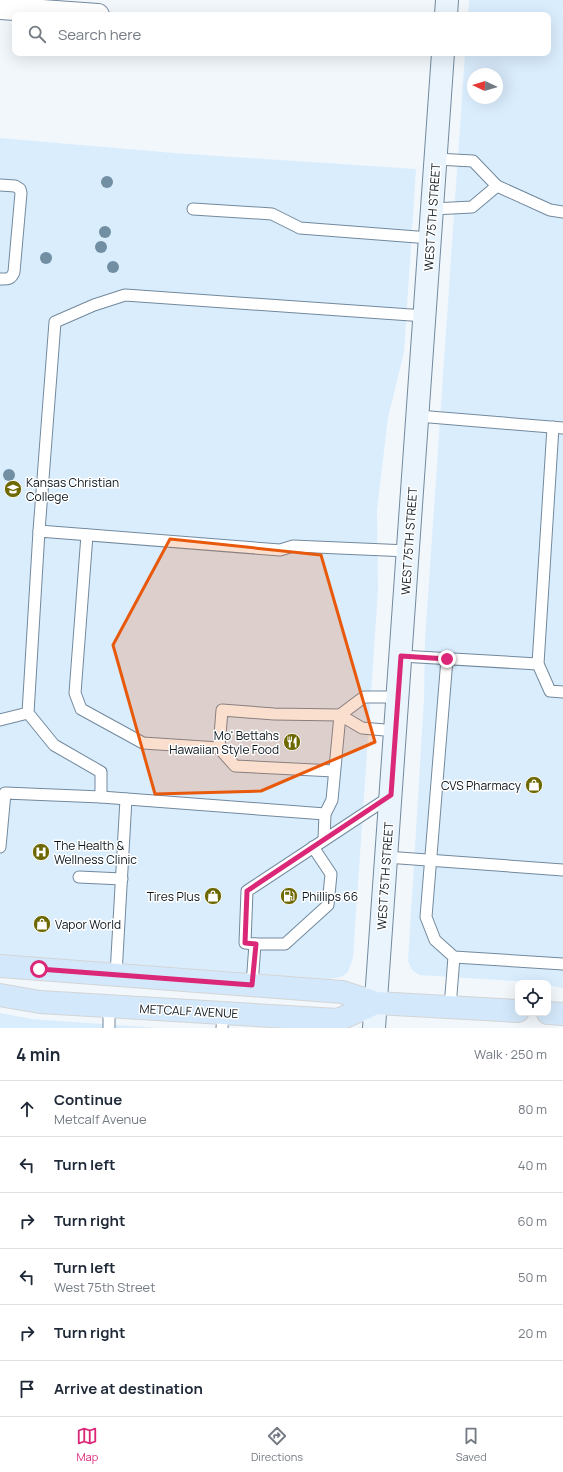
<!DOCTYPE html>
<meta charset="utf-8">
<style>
body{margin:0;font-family:Manrope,sans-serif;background:#f6f6f7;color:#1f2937}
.controls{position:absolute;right:12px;bottom:12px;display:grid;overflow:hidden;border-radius:8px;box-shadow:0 4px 16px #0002}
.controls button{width:36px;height:36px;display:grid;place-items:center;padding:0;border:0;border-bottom:1px solid #e0e1e3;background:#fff;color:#1f2937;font:20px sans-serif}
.compass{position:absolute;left:467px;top:68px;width:36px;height:36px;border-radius:50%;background:#fff;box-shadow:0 4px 16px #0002;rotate:274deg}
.stop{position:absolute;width:12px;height:12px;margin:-9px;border:3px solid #db2777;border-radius:50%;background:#fff}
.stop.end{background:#db2777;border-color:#fff;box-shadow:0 1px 4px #0008}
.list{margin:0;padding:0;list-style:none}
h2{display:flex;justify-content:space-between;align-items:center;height:52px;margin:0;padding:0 16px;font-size:17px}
h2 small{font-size:13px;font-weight:400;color:#747a83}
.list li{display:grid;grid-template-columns:26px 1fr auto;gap:12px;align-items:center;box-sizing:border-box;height:56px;padding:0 16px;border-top:1px solid #e0e1e3}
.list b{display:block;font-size:15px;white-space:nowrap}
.list p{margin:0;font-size:13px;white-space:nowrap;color:#747a83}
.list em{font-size:13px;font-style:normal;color:#747a83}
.icon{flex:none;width:22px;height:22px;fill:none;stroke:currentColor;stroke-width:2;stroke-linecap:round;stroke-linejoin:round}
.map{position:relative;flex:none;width:563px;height:1028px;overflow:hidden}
.search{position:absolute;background:#fff;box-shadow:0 4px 16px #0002;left:12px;right:12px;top:12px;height:44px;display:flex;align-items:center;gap:10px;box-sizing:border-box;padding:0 14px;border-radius:8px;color:#747a83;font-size:15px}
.sheet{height:388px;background:#fff}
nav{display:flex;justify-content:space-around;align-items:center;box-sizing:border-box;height:56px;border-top:1px solid #e0e1e3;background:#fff;font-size:11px;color:#747a83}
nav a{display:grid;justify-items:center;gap:2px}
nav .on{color:#db2777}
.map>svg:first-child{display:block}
</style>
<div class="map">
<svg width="563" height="1028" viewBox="0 0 563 1028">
<rect width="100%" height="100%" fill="#f2f7fc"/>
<g fill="#daedfd" fill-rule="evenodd">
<path d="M469,0H563V988L548,985V983L419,975L412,970L408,961L424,699L425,640L465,53H548V15H468ZM473,74H497V98H473Z"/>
<polygon points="0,138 174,153 416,169 404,352 388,418 377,510 378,590 353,958 348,972 341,977 329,979 0,955"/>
<polygon points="0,1013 32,1019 159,1028 0,1028"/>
</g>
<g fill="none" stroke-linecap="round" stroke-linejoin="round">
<defs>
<g id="service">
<polyline points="436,159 473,161 497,186 550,210 563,212"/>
<path d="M0,185L15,186L20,189L21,193L14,272C11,280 7,279 0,279"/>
<polyline points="193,209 272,214 300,228 430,238"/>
<polyline points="433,209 472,207 497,186"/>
<polyline points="418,416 563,428"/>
<polyline points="553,427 538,664 550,691 563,692"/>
<polyline points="39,531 55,322 94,305 125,295 425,316"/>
<polyline points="87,535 75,693 81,709 143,743 219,748"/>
<polyline points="401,656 538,664"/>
<polyline points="447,659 426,917 435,940 454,957 563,964"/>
<polyline points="0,720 28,713"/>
<polyline points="334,771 235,766 219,748 222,710 274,714 340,715 362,728 396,731"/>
<polyline points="101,797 325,814"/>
<polyline points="324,839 325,814 332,800 340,715 364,697 398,697"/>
<polyline points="0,847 5,793 101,797 101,772 54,745 28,713 39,531 280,550 293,546 408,551"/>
<polyline points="386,857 563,870"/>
<polyline points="79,877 122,879"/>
<polyline points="255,944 245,943 247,891 391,796"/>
<polyline points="116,974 126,799"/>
<polyline points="252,985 255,944 285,944 328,905 331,874 313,847"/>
<polyline points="109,1006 109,1028"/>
<polyline points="450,1007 454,957"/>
<polyline points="222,1028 223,1013"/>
</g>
<polyline id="minor" points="0,8 98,15"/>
<g id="secondary">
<polyline points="446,15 447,0"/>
<polyline points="374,1028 443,53"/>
</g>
<g id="primary">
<polyline points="0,966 342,992 376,1003 518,1011"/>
<polyline points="0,995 40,1002 338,1020 376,1003"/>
<polyline points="548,1013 563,1014"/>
</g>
</defs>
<use href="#service" stroke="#72899d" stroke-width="13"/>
<use href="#minor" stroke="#72899d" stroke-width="24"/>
<use href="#secondary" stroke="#72899d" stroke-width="24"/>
<use href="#primary" stroke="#d3d5d6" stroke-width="24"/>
<use href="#service" stroke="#fff" stroke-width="11"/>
<use href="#minor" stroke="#fff" stroke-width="22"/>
<use href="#secondary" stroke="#e9f4fc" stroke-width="22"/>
<use href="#primary" stroke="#d3e8fa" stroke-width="22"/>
</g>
<g fill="#718ea2">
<circle cx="107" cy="182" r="6"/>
<circle cx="105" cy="232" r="6"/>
<circle cx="101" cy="247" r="6"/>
<circle cx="46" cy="258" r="6"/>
<circle cx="113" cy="267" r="6"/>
<circle cx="9" cy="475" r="6"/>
</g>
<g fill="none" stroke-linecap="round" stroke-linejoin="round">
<polyline stroke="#db2777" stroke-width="5" points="39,969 252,985 256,944 245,943 247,891 391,795 401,656 447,659"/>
</g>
<path fill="#e8590c" fill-opacity="0.2" stroke="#e8590c" stroke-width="3" stroke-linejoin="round" d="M170,539L321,555L375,742L261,791L155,794L113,645Z"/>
<defs>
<symbol id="university-disc" viewBox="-11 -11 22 22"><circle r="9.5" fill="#6e6800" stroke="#fff"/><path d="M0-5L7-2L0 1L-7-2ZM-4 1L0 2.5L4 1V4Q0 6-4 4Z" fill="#fff"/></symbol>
<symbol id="restaurant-disc" viewBox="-11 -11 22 22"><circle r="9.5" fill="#6e6800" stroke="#fff"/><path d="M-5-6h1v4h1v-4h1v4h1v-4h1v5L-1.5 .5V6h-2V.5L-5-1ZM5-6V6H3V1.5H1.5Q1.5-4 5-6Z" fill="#fff"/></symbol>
<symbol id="shop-disc" viewBox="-11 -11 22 22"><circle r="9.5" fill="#6e6800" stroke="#fff"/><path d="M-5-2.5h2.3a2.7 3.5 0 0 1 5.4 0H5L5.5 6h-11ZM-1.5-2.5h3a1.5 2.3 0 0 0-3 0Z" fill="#fff"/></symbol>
<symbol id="hospital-disc" viewBox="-11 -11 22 22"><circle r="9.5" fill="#6e6800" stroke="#fff"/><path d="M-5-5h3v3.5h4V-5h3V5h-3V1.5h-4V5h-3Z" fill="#fff"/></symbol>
<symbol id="fuel-disc" viewBox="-11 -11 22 22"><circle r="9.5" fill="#6e6800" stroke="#fff"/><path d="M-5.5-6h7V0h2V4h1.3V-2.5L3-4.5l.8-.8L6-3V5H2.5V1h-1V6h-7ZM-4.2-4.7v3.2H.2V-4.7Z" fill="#fff"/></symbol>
</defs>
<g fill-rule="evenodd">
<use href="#university-disc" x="3" y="479" width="20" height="20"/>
<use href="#restaurant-disc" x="282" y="732" width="20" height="20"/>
<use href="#shop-disc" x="524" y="775" width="20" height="20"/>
<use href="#hospital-disc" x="31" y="842" width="20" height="20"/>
<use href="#shop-disc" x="203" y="886" width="20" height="20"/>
<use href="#fuel-disc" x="279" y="886" width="20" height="20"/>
<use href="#shop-disc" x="32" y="914" width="20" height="20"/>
</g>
<g text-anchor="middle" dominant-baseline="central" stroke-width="3" stroke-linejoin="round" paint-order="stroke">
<g font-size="12" fill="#0c161d" stroke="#fff">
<text transform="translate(432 217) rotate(-86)">WEST 75TH STREET</text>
<text transform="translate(409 541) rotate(-86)">WEST 75TH STREET</text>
<text transform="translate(385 876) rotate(-86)">WEST 75TH STREET</text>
<text transform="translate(189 1011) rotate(3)">METCALF AVENUE</text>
</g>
<g font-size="12" fill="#0c161d" stroke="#fff" text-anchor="start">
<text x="26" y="482">Kansas Christian<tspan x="26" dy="14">College</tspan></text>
<text x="279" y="735" text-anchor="end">Mo' Bettahs<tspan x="279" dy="14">Hawaiian Style Food</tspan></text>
<text x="521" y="785" text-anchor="end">CVS Pharmacy</text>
<text x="54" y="845">The Health &amp;<tspan x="54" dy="14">Wellness Clinic</tspan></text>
<text x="200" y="896" text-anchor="end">Tires Plus</text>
<text x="302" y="896">Phillips 66</text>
<text x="55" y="924">Vapor World</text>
</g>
</g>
</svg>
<div class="controls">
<button><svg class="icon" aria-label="locate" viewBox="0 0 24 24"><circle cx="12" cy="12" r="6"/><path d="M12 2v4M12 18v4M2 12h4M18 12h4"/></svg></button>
</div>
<svg class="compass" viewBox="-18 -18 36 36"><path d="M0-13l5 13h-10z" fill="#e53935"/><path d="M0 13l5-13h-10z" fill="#747a83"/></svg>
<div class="stop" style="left:39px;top:969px"></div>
<div class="stop end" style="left:447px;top:659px"></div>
<div class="search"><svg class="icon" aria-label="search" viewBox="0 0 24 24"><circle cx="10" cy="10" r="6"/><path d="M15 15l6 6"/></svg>Search here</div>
</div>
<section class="sheet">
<h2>4 min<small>Walk · 250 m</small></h2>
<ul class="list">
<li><svg class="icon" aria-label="ahead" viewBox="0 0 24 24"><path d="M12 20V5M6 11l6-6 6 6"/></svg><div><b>Continue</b><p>Metcalf Avenue</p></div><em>80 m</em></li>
<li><svg class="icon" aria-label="left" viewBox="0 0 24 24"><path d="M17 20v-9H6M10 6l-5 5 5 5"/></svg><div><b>Turn left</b></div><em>40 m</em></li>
<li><svg class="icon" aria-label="right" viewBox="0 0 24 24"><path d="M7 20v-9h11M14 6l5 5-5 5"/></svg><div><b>Turn right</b></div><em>60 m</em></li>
<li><svg class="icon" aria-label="left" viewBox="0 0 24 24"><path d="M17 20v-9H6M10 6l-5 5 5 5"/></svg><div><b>Turn left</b><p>West 75th Street</p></div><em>50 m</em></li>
<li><svg class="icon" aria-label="right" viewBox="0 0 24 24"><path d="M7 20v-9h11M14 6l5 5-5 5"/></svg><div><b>Turn right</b></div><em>20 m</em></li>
<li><svg class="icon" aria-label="arrive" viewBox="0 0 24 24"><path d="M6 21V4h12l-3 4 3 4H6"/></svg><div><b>Arrive at destination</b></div></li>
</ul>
</section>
<nav>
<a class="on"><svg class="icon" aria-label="map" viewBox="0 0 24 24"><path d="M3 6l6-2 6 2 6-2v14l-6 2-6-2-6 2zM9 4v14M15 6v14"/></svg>Map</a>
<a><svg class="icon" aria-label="directions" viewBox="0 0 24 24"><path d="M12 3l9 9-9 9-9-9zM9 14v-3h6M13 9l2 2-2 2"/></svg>Directions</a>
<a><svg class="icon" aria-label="saved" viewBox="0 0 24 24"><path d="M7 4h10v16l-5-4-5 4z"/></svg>Saved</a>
</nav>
